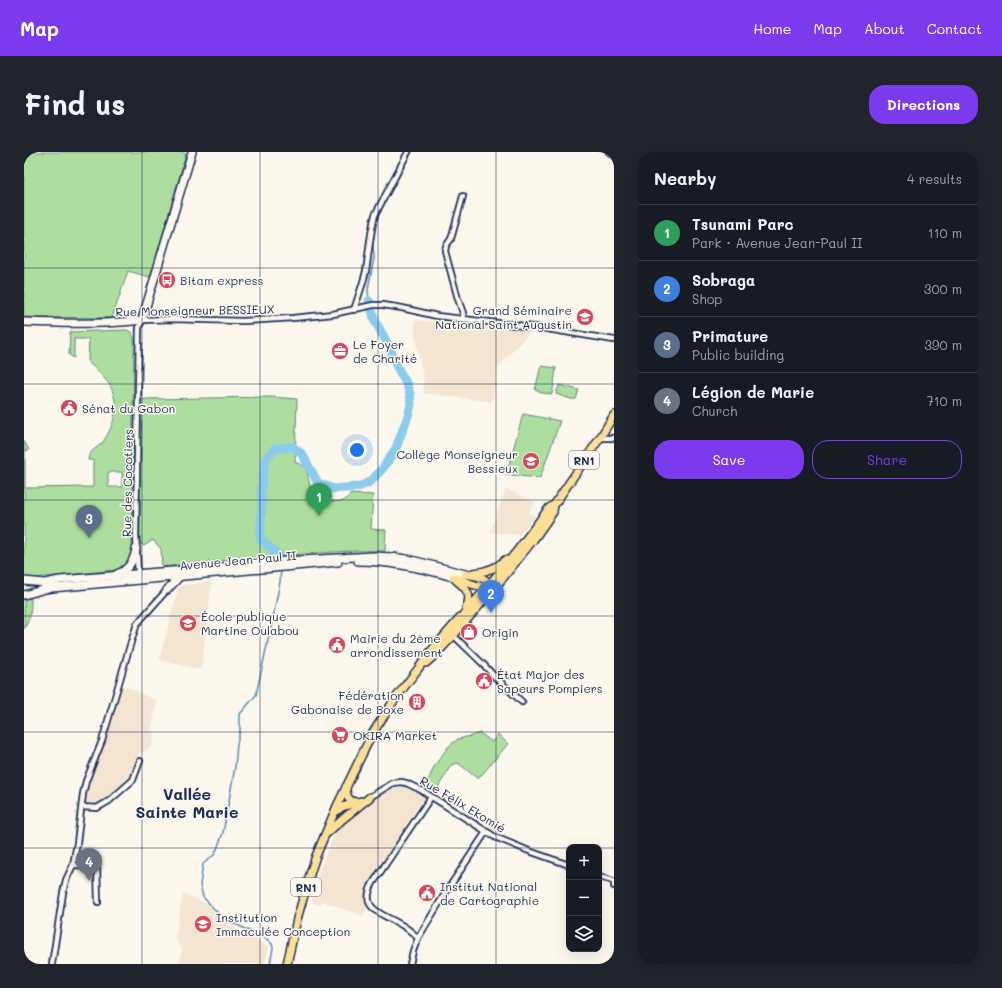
<!DOCTYPE html>
<meta charset="utf-8">
<style>
body{margin:0;font-family:Mali,sans-serif;background:#20242c;color:#f1f3f6}
.controls{position:absolute;right:12px;bottom:12px;display:grid;overflow:hidden;border-radius:8px;box-shadow:0 4px 16px #0002}
.controls button{width:36px;height:36px;display:grid;place-items:center;padding:0;border:0;border-bottom:1px solid #363941;background:#171b24;color:#f1f3f6;font:20px sans-serif}
.you{position:absolute;left:333px;top:298px;width:14px;height:14px;margin:-10px;border:3px solid #fff;border-radius:50%;background:#1a73e8;box-shadow:0 0 0 6px #1a73e833}
.badge{display:grid;place-items:center;width:26px;height:26px;border-radius:50%;background:#7c3aed;color:#fff;font-size:13px;font-weight:700}
.pin{position:absolute;translate:-50% -33px;filter:drop-shadow(0 1px 2px #0008)}
.pin::after{content:'';position:absolute;top:21px;width:14px;height:12px;background:inherit;clip-path:polygon(0 0,100% 0,50% 100%)}
.list{margin:0;padding:0;list-style:none}
h2{display:flex;justify-content:space-between;align-items:center;height:52px;margin:0;padding:0 16px;font-size:17px}
h2 small{font-size:13px;font-weight:400;color:#9ea1a6}
.list li{display:grid;grid-template-columns:26px 1fr auto;gap:12px;align-items:center;box-sizing:border-box;height:56px;padding:0 16px;border-top:1px solid #363941}
.list b{display:block;font-size:15px;white-space:nowrap}
.list p{margin:0;font-size:13px;white-space:nowrap;color:#9ea1a6}
.list em{font-size:13px;font-style:normal;color:#9ea1a6}
.actions{display:flex;gap:8px;padding:12px 16px}
.actions a{flex:1;padding:9px 0;border:1px solid #7c3aed;border-radius:16px;text-align:center;font-size:14px;color:#7c3aed}
.actions .main{background:#7c3aed;color:#fff}
.icon{flex:none;width:22px;height:22px;fill:none;stroke:currentColor;stroke-width:2;stroke-linecap:round;stroke-linejoin:round}
.map{position:relative;flex:none;width:590px;height:812px;overflow:hidden;border-radius:16px}
header{display:flex;align-items:center;gap:24px;box-sizing:border-box;height:56px;padding:0 20px;background:#7c3aed;color:#fff}
header strong{font-size:19px}
nav{display:flex;gap:22px;margin-inline-start:auto;font-size:14px}
.intro{display:flex;align-items:center;justify-content:space-between;box-sizing:border-box;height:96px;padding:0 24px}
h1{margin:0;font-size:28px}
.button{padding:10px 18px;border-radius:16px;background:#7c3aed;color:#fff;font-size:14px;font-weight:700}
main{display:flex;gap:24px;padding:0 24px}
aside{flex:1;background:#171b24;border-radius:16px;box-shadow:0 4px 16px #0002}
.map>svg:first-child{display:block}
</style>
<header>
<strong>Map</strong>
<nav><a>Home</a><a>Map</a><a>About</a><a>Contact</a></nav>
</header>
<div class="intro"><h1>Find us</h1><a class="button">Directions</a></div>
<main>
<div class="map">
<svg width="590" height="812" viewBox="0 0 590 812">
<rect width="100%" height="100%" fill="#fbf7ec"/>
<filter id="ink" filterUnits="userSpaceOnUse"><feTurbulence type="fractalNoise" baseFrequency=".025" numOctaves="2"/><feDisplacementMap in="SourceGraphic" scale="8" xChannelSelector="R" yChannelSelector="G"/><feConvolveMatrix kernelMatrix="1 2 1 2 8 2 1 2 1" color-interpolation-filters="sRGB"/></filter>
<g filter="url(#ink)">
<g fill="#f4e4d2">
<polygon points="391,168 477,177 508,178 474,215 468,250 400,241 399,224 391,184"/>
<polygon points="482,337 511,350 504,361 511,364 496,383 466,380"/>
<polygon points="188,429 177,518 135,508 155,434"/>
<polygon points="98,534 111,538 129,547 133,548 127,580 130,581 128,594 114,603 107,626 93,638 83,646 72,653 62,652 65,629 77,602"/>
<polygon points="371,635 381,635 400,645 341,737 343,756 339,764 298,749 296,753 287,750 296,716 312,678 321,669 360,640"/>
<polygon points="159,741 185,753 194,766 245,795 241,812 156,812 158,797 151,786"/>
</g>
<g fill="#adde9f" stroke="#64867e" fill-rule="evenodd">
<polygon points="0,0 158,0 162,2 126,125 104,119 88,166 0,165"/>
<path d="M102,178L108,180L110,187L108,335V403C103,412 100,416 91,418L10,426L0,425V289L5,298L1,299V336L69,335V308H64C64,299 74,296 79,290C89,275 95,258 89,241C88,238 87,235 85,232C79,224 72,217 64,210L65,187H50V206L45,203L46,180ZM84,320H98V335H84Z"/>
<polygon points="517,214 532,216 530,232 528,242 518,241 511,238"/>
<polygon points="535,233 555,238 552,247 547,247 532,242"/>
<path d="M246,245L273,247L271,310L282,315C283,321 286,336 288,340C293,350 311,350 320,349L327,342L349,343L347,377L362,378L361,399C334,398 308,400 281,402C234,405 186,409 138,415L137,397L129,388L120,394L116,391L117,248L123,247Z"/>
<polygon points="499,262 536,269 516,326 482,323"/>
<path d="M7,446C7,459 7,466 0,477V447Z"/>
<polygon points="456,581 468,590 474,582 484,592 454,627 434,611 427,613 412,639 402,633 411,613 424,595 434,587 447,584"/>
</g>
<g fill="none" stroke-linecap="round" stroke-linejoin="round">
<g stroke="#5e8db3" stroke-width="1.5">
<polyline points="345,149 344,137 350,106 349,93 351,72 353,67 360,52 388,0"/>
<polyline points="246,812 249,796 248,792 244,788 205,769 194,761 179,745 176,733 179,712 191,702 199,681 211,615 213,592 216,578 216,562 232,543 247,475 256,430 257,417"/>
</g>
<polyline stroke="#8bccec" stroke-width="9" points="257,405 236,387 238,353 237,338 241,307 251,296 269,295 278,302 294,331 309,337 333,335 342,332 349,327 359,316 372,296 385,261 387,252 386,242 383,233 371,211 366,196 351,169 345,149"/>
<defs>
<g id="street">
<polyline points="585,0 590,4"/>
<polyline points="439,44 427,87 422,94 421,99 434,147 439,161 440,167"/>
<path d="M330,158C334,145 339,132 342,119C345,100 346,81 351,63L384,0"/>
<polyline points="576,286 590,286"/>
<polyline points="114,423 112,382 115,176 118,168 148,167 219,169 269,166 309,162 349,153 359,153 378,156 413,164 517,176 590,188"/>
<polyline points="428,482 459,512 470,524 498,550"/>
<polyline points="346,645 369,631 377,630 382,631 397,638 471,685 505,699 545,713"/>
<polyline points="58,655 73,656 85,649 109,628 116,609"/>
<polyline points="49,713 73,714 74,750"/>
<polyline points="575,725 590,729 590,734"/>
<path d="M394,786C388,780 382,775 374,771C356,761 335,756 349,731L407,645"/>
<polyline points="28,812 39,741 42,728 49,713 53,691 59,642 62,629 78,589 107,490 113,472 118,466 143,438"/>
<polyline points="386,812 389,799 394,786 422,740 462,680"/>
</g>
<g id="secondary">
<path d="M0,170C39,171 79,173 118,168L168,0"/>
<path d="M334,409C367,409 398,416 429,425"/>
<path d="M93,422C104,418 110,409 112,397"/>
<polyline points="0,429 21,431 36,428 210,414 260,409 349,404 369,405 388,408 441,422"/>
<polyline points="143,438 156,424"/>
<polyline points="0,443 21,437 28,436 260,415 314,410"/>
</g>
<g id="primary">
<path d="M449,421C461,420 472,417 481,408"/>
<path d="M441,422C451,424 464,424 466,436"/>
<path d="M429,425C439,428 456,437 465,435"/>
<path d="M432,428C442,436 449,443 442,456"/>
<polyline points="402,511 411,503 429,484 479,426 510,387 529,360 530,353"/>
<path d="M322,635C322,643 324,651 334,650"/>
<polyline points="310,661 318,655 337,649"/>
<polyline points="302,682 320,666 346,645"/>
<polyline points="263,812 273,767 287,719 292,704 313,654 348,582 371,547 394,517 407,499 459,440 493,399 525,356 530,353 576,286 590,263"/>
</g>
</defs>
<use href="#street" stroke="#1b2f5e" stroke-width="8"/>
<use href="#secondary" stroke="#1b2f5e" stroke-width="10"/>
<use href="#primary" stroke="#1b2f5e" stroke-width="10"/>
<use href="#street" stroke="#fbf7ec" stroke-width="4.5"/>
<use href="#secondary" stroke="#fbf7ec" stroke-width="7"/>
<use href="#primary" stroke="#fbdf96" stroke-width="7"/>
</g>
</g>
<path fill="none" stroke="#1b2f5e" stroke-width="1" stroke-opacity="0.55" d="M118,0V812M236,0V812M354,0V812M472,0V812M0,116H590M0,232H590M0,348H590M0,464H590M0,580H590M0,696H545M575,696H590"/>
<defs>
<symbol id="bus-disc" viewBox="-11 -11 22 22"><circle r="9.5" fill="#d1495b" stroke="#fbf7ec"/><path d="M-5-6H5V4H4V6H2V4H-2V6H-4V4H-5ZM-3.5-4V0h7V-4ZM-3.5 1.2v1.5H-2V1.2ZM2 1.2v1.5H3.5V1.2Z" fill="#fff"/></symbol>
<symbol id="university-disc" viewBox="-11 -11 22 22"><circle r="9.5" fill="#d1495b" stroke="#fbf7ec"/><path d="M0-5L7-2L0 1L-7-2ZM-4 1L0 2.5L4 1V4Q0 6-4 4Z" fill="#fff"/></symbol>
<symbol id="office-disc" viewBox="-11 -11 22 22"><circle r="9.5" fill="#d1495b" stroke="#fbf7ec"/><path d="M-6-3h4V-5.5h4V-3h4V5H-6ZM-1-4.5V-3h2v-1.5ZM-6 0V1H6V0Z" fill="#fff"/></symbol>
<symbol id="civic-disc" viewBox="-11 -11 22 22"><circle r="9.5" fill="#d1495b" stroke="#fbf7ec"/><path d="M-.6-6.5H3V-4.5H.6V-3L4-1V1h2V6H-6V1h2V-1L-.6-3ZM-1.2 2.5V6h2.4V2.5Z" fill="#fff"/></symbol>
<symbol id="school-disc" viewBox="-11 -11 22 22"><circle r="9.5" fill="#d1495b" stroke="#fbf7ec"/><path d="M0-5L7-2L0 1L-7-2ZM-4 1L0 2.5L4 1V4Q0 6-4 4Z" fill="#fff"/></symbol>
<symbol id="shop-disc" viewBox="-11 -11 22 22"><circle r="9.5" fill="#d1495b" stroke="#fbf7ec"/><path d="M-5-2.5h2.3a2.7 3.5 0 0 1 5.4 0H5L5.5 6h-11ZM-1.5-2.5h3a1.5 2.3 0 0 0-3 0Z" fill="#fff"/></symbol>
<symbol id="building-disc" viewBox="-11 -11 22 22"><circle r="9.5" fill="#d1495b" stroke="#fbf7ec"/><path d="M-4-6H4V6H1V3H-1V6H-4ZM-2.5-4.3h1.7v1.8h-1.7ZM.8-4.3h1.7v1.8H.8ZM-2.5-1h1.7V.8h-1.7ZM.8-1h1.7V.8H.8Z" fill="#fff"/></symbol>
<symbol id="supermarket-disc" viewBox="-11 -11 22 22"><circle r="9.5" fill="#d1495b" stroke="#fbf7ec"/><path d="M-6-5.5h2.5l.6 2H6L4.5 2H-2.5L-4.4-4H-6ZM-1.5 3.2a1.3 1.3 0 1 0 .1 0ZM3 3.2a1.3 1.3 0 1 0 .1 0Z" fill="#fff"/></symbol>
</defs>
<g fill-rule="evenodd">
<use href="#bus-disc" x="133" y="118" width="20" height="20"/>
<use href="#university-disc" x="551" y="155" width="20" height="20"/>
<use href="#office-disc" x="306" y="189" width="20" height="20"/>
<use href="#civic-disc" x="35" y="246" width="20" height="20"/>
<use href="#school-disc" x="497" y="299" width="20" height="20"/>
<use href="#school-disc" x="154" y="461" width="20" height="20"/>
<use href="#shop-disc" x="435" y="470" width="20" height="20"/>
<use href="#civic-disc" x="303" y="483" width="20" height="20"/>
<use href="#civic-disc" x="450" y="519" width="20" height="20"/>
<use href="#building-disc" x="383" y="540" width="20" height="20"/>
<use href="#supermarket-disc" x="306" y="573" width="20" height="20"/>
<use href="#civic-disc" x="393" y="731" width="20" height="20"/>
<use href="#school-disc" x="169" y="762" width="20" height="20"/>
</g>
<g text-anchor="middle" dominant-baseline="central" stroke-width="3" stroke-linejoin="round" paint-order="stroke">
<g fill="#fbf7ec" stroke="#5e6b89" stroke-width="1">
<rect x="545" y="299" width="30" height="18" rx="3"/>
<rect x="267" y="726" width="30" height="18" rx="3"/>
</g>
<g font-size="11" font-weight="bold" fill="#1b2f5e">
<text x="560" y="308">RN1</text>
<text x="282" y="735">RN1</text>
</g>
<g font-size="12" fill="#1b2f5e" stroke="#fbf7ec" text-anchor="start">
<text x="156" y="128">Bitam express</text>
<text x="548" y="158" text-anchor="end">Grand Séminaire<tspan x="548" dy="14">National Saint Augustin</tspan></text>
<text x="329" y="192">Le Foyer<tspan x="329" dy="14">de Charité</tspan></text>
<text x="58" y="256">Sénat du Gabon</text>
<text x="494" y="302" text-anchor="end">Collège Monseigneur<tspan x="494" dy="14">Bessieux</tspan></text>
<text x="177" y="464">École publique<tspan x="177" dy="14">Martine Oulabou</tspan></text>
<text x="458" y="480">Origin</text>
<text x="326" y="486">Mairie du 2ème<tspan x="326" dy="14">arrondissement</tspan></text>
<text x="473" y="522">État Major des<tspan x="473" dy="14">Sapeurs Pompiers</tspan></text>
<text x="380" y="543" text-anchor="end">Fédération<tspan x="380" dy="14">Gabonaise de Boxe</tspan></text>
<text x="329" y="583">OKIRA Market</text>
<text x="416" y="734">Institut National<tspan x="416" dy="14">de Cartographie</tspan></text>
<text x="192" y="765">Institution<tspan x="192" dy="14">Immaculée Conception</tspan></text>
</g>
<g font-size="12" fill="#1b2f5e" stroke="#fbf7ec">
<text transform="translate(171 158) rotate(-1)">Rue Monseigneur BESSIEUX</text>
<text transform="translate(103 331) rotate(-89)">Rue des Cocotiers</text>
<text transform="translate(214 408) rotate(-5)">Avenue Jean-Paul II</text>
<text transform="translate(439 652) rotate(31)">Rue Félix Ekomié</text>
</g>
<g font-size="16" font-weight="bold" fill="#1b2f5e" stroke="#fbf7ec">
<text x="163" y="641">Vallée<tspan x="163" dy="18">Sainte Marie</tspan></text>
</g>
</g>
</svg>
<div class="controls">
<button>+</button>
<button>−</button>
<button><svg class="icon" aria-label="layers" viewBox="0 0 24 24"><path d="M12 4l9 5-9 5-9-5zM3 14l9 5 9-5"/></svg></button>
</div>
<div class="you"></div>
<div class="pin badge" style="left:295px;top:364px;background:#2e9e5b">1</div>
<div class="pin badge" style="left:467px;top:461px;background:#3f7fe0">2</div>
<div class="pin badge" style="left:65px;top:386px;background:#5c6f8a">3</div>
<div class="pin badge" style="left:65px;top:729px;background:#6b7280">4</div>
</div>
<aside>
<h2>Nearby<small>4 results</small></h2>
<ul class="list">
<li><span class="badge" style="background:#2e9e5b">1</span><div><b>Tsunami Parc</b><p>Park · Avenue Jean-Paul II</p></div><em>110 m</em></li>
<li><span class="badge" style="background:#3f7fe0">2</span><div><b>Sobraga</b><p>Shop</p></div><em>300 m</em></li>
<li><span class="badge" style="background:#5c6f8a">3</span><div><b>Primature</b><p>Public building</p></div><em>390 m</em></li>
<li><span class="badge" style="background:#6b7280">4</span><div><b>Légion de Marie</b><p>Church</p></div><em>710 m</em></li>
</ul>
<div class="actions"><a class="main">Save</a><a>Share</a></div>
</aside>
</main>
